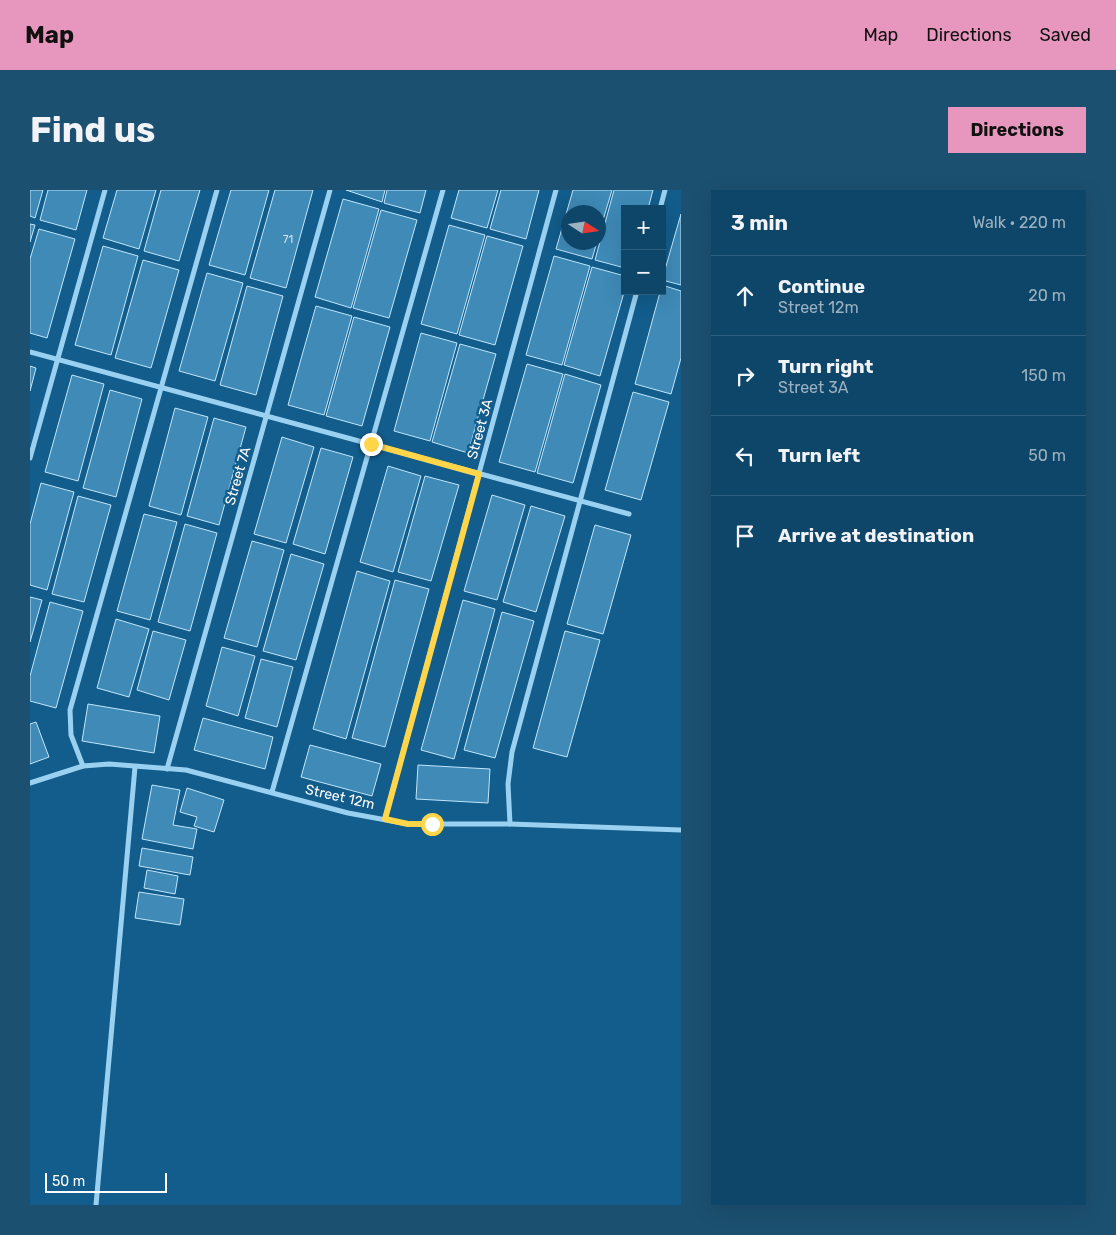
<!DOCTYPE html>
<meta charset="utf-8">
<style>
body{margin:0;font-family:Rubik,sans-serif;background:#1c5071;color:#f1f3f6}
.controls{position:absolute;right:15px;top:15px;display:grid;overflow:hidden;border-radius:0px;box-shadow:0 5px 20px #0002}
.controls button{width:45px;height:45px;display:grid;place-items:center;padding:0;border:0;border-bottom:1px solid #2e5e7d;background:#0e4669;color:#f1f3f6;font:25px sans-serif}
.compass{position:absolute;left:531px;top:15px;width:45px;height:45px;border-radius:50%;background:#0e4669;box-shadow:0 5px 20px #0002;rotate:102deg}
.scale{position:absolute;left:15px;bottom:12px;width:122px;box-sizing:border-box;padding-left:5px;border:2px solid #fff;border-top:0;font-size:14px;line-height:18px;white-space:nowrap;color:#fff;-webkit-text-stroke:4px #125d8c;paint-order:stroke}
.stop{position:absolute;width:15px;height:15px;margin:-11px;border:4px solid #ffd54a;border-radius:50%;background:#fff}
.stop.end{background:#ffd54a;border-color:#fff;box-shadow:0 1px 5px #0008}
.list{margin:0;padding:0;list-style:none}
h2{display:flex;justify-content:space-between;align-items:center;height:65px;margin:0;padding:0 20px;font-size:21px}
h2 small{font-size:16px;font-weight:400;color:#9bb1c0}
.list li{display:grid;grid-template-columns:32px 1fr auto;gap:15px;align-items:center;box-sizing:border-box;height:80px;padding:0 20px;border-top:1px solid #2e5e7d}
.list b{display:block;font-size:19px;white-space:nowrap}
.list p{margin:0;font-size:16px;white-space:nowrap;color:#9bb1c0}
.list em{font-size:16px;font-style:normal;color:#9bb1c0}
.icon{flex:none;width:28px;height:28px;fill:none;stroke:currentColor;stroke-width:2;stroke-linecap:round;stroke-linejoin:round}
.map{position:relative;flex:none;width:651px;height:1015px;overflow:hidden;border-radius:0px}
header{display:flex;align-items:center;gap:30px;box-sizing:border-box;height:70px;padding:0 25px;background:#e797bd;color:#111}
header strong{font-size:24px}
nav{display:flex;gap:28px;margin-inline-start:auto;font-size:18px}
.intro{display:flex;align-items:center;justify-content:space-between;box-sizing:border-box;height:120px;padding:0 30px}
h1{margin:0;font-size:35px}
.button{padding:12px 22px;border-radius:0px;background:#e797bd;color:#111;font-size:18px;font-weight:700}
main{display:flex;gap:30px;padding:0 30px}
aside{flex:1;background:#0e4669;border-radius:0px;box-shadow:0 5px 20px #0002}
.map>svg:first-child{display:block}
</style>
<header>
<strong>Map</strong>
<nav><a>Map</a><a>Directions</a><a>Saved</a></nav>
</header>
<div class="intro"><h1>Find us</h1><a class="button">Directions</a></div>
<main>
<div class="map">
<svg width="651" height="1015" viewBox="0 0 651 1015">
<rect width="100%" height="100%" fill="#125d8c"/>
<g fill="#3f8ab7" stroke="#c1e6fc">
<polygon points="0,0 13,0 5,28 0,26"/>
<polygon points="18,0 57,0 46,40 10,30"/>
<polygon points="87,0 126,0 109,59 73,48"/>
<polygon points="131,0 170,0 149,71 114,61"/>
<polygon points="201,0 239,0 215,85 179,75"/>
<polygon points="245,0 283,0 256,98 220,88"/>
<polygon points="316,0 355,0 352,12"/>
<polygon points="357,0 396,0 390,23 354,13"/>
<polygon points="429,0 468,0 457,38 421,28"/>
<polygon points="471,0 509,0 496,49 460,39"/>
<polygon points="543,0 582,0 568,47 568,22 538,22 538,52 567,52 562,69 526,59"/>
<polygon points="584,0 623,0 618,19 595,19 595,78 565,70"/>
<polygon points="313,9 349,19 321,118 285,107"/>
<polygon points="351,20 387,30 359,128 323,118"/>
<polygon points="651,24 651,95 632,90"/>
<polygon points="0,34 5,35 0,52"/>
<polygon points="419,35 455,45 427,144 391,134"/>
<polygon points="9,39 45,49 17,148 0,143 0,69"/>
<polygon points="457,46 493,56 465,155 429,145"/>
<polygon points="73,56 108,66 81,165 45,155"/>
<polygon points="524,66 560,76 532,175 496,165"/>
<polygon points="113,70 149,80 121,178 85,168"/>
<polygon points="562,77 595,86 595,99 570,186 534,175"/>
<polygon points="177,83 213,93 185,191 149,181"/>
<polygon points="632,95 651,101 651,168 641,204 605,194"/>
<polygon points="217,96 253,106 226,205 190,195"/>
<polygon points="286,116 322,126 294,225 258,215"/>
<polygon points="324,127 360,137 332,236 296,226"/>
<polygon points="391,143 427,153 400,251 364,241"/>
<polygon points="430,154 466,164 438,263 402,252"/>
<polygon points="497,174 533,184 505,282 469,272"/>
<polygon points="0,176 6,178 0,201"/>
<polygon points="535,184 571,195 543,293 507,283"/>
<polygon points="42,185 74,194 48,291 15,282"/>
<polygon points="80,200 112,209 86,307 53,298"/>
<polygon points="603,202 639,212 611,310 575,300"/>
<polygon points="145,218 178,227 151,325 119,316"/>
<polygon points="184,228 216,237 189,335 157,326"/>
<polygon points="252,247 284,257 256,353 224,344"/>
<polygon points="291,258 323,267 295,364 263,354"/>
<polygon points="358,276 391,286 363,382 330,372"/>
<polygon points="395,286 429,295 401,391 368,382"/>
<polygon points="11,293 44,302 17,400 0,395 0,334"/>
<polygon points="462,305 495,315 467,410 434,401"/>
<polygon points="48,306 81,315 54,412 22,404"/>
<polygon points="501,316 535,326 506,422 473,412"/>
<polygon points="114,324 147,332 120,430 87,421"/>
<polygon points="155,334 187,343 160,441 128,432"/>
<polygon points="565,335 601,345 573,444 537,434"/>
<polygon points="222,351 254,360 227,457 194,448"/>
<polygon points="261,364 294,374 266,470 233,461"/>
<polygon points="327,381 360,391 316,549 283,539"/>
<polygon points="365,390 399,399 355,557 322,548"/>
<polygon points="0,407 12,410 0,452"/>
<polygon points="433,410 465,419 424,569 391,560"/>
<polygon points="20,412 53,421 26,518 0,511 0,486"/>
<polygon points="472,422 504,431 465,568 434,560"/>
<polygon points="86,429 119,439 99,507 67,498"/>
<polygon points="123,441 156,450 139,510 107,500"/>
<polygon points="535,441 570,450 537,567 503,558"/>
<polygon points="192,457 225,466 208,526 176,516"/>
<polygon points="231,469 263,477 247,537 215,528"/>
<polygon points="58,514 130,526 124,563 52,551"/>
<polygon points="173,528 243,547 235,579 164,560"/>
<polygon points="6,532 19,567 0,574 0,534"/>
<polygon points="280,555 351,574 342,606 271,587"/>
<polygon points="388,575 460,579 458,613 386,609"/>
<polygon points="122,595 150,600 143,635 167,639 163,659 112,649"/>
<polygon points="157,598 194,610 184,642 164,636 167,627 150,622"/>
<polygon points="112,658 163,667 160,685 109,676"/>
<polygon points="117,680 148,686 145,704 114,698"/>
<polygon points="109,702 154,709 150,735 105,728"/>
</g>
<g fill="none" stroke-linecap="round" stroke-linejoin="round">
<g stroke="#9ad1f1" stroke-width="5">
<polyline points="630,19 635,0"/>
<polyline points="0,162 599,324"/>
<polyline points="0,268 75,0"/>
<polyline points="53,576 41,545 40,520 187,0"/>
<polyline points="137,579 300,0"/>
<polyline points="0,593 53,576 79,574 156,580 318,623 378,634 480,634 651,640"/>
<polyline points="242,602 413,0"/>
<polyline points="355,629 526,0"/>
<polyline points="480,634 478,594 482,562 607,101"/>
<polyline points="66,1015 105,577"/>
</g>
</g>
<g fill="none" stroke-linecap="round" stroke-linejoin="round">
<polyline stroke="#ffd54a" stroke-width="6" points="341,254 449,284 355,629 378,634 402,634"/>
</g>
<g text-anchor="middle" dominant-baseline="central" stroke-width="5" stroke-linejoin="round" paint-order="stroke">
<g font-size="11" fill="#cfe2ed">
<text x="258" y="49">71</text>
</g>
<g font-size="14" fill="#fff" stroke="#125d8c">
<text transform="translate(450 239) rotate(-75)">Street 3A</text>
<text transform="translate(208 286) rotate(-74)">Street 7A</text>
<text transform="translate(310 607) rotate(13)">Street 12m</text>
</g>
</g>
</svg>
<div class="controls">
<button>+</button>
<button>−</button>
</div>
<svg class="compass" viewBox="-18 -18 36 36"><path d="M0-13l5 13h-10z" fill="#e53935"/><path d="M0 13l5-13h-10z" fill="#9bb1c0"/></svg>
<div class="scale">50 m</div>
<div class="stop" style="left:402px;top:634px"></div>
<div class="stop end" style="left:341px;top:254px"></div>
</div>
<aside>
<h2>3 min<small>Walk · 220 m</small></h2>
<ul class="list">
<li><svg class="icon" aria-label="ahead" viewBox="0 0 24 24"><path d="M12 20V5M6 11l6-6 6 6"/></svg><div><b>Continue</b><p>Street 12m</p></div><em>20 m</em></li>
<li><svg class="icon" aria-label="right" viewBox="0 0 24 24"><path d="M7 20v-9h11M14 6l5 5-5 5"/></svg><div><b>Turn right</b><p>Street 3A</p></div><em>150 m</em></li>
<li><svg class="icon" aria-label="left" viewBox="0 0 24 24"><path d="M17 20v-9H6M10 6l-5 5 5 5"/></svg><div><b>Turn left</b></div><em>50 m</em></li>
<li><svg class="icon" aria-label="arrive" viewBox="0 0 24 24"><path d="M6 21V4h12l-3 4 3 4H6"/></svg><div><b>Arrive at destination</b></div></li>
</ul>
</aside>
</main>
